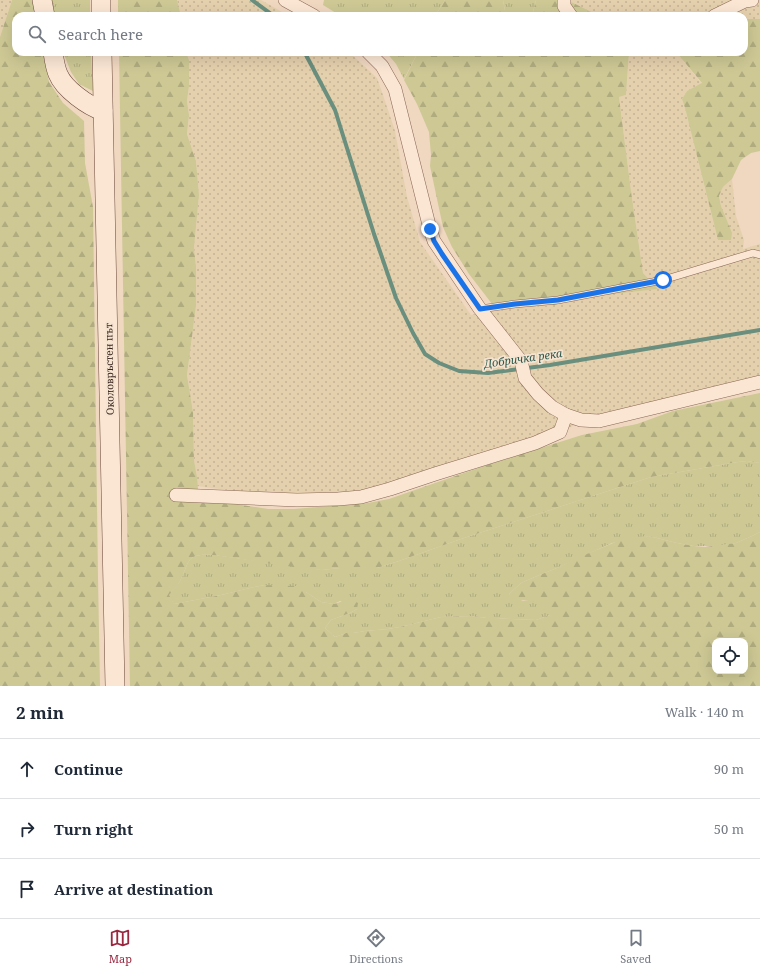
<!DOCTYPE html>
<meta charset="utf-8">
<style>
body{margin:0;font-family:"Noto Serif",serif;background:#f2f2f3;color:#1f2937}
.controls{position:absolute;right:12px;bottom:12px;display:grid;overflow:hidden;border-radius:8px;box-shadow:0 4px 16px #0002}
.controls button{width:36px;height:36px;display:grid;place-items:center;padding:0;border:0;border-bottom:1px solid #e0e1e3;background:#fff;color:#1f2937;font:20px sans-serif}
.stop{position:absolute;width:12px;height:12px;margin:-9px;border:3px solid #1a73e8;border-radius:50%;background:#fff}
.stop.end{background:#1a73e8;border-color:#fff;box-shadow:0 1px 4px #0008}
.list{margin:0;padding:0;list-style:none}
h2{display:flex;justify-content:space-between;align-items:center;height:52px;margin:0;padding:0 16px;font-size:17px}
h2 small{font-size:13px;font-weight:400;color:#747a83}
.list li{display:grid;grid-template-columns:26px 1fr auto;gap:12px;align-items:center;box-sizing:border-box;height:60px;padding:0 16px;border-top:1px solid #e0e1e3}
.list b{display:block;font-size:15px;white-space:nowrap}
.list em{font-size:13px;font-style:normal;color:#747a83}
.icon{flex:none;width:22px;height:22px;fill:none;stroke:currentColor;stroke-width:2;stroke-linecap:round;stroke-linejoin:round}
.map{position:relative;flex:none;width:760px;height:686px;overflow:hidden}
.search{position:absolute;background:#fff;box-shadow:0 4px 16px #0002;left:12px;right:12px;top:12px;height:44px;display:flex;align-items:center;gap:10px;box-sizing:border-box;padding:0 14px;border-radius:12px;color:#747a83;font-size:15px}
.sheet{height:232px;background:#fff}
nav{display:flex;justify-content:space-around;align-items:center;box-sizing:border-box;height:56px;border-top:1px solid #e0e1e3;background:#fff;font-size:11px;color:#747a83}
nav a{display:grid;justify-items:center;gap:2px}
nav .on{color:#9a263f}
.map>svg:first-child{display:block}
</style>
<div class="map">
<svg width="760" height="686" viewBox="0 0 760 686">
<defs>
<pattern id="farmland-dots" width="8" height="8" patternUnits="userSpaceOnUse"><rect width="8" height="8" fill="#e5d0ad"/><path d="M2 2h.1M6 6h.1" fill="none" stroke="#c5b294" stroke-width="1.8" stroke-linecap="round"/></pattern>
<pattern id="grass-tufts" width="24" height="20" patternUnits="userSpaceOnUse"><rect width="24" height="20" fill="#cdc894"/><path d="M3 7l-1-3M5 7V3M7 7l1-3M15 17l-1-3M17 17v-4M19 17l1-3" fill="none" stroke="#b1ac7f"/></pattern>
<pattern id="forest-firs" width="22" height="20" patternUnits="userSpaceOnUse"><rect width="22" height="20" fill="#cdc894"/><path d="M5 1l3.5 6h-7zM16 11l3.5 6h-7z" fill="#b1ac7f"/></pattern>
</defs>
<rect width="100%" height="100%" fill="#efd7c0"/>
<g fill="url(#farmland-dots)">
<polygon points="0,0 12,0 0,37"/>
<polygon points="177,0 261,0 289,16 181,16"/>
<polygon points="567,0 760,0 760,19 744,19 744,16 600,16"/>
<polygon points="186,52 349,52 377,78 384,98 395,131 407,197 420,242 471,315 496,309 554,305 605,295 657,289 643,273 631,191 619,97 626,95 629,52 676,52 702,84 687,91 682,99 685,108 718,240 731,239 721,206 719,196 723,187 732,179 736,216 744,240 743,249 760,244 760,377 600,414 551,436 388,486 332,495 283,498 197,486 194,460 193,412 187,375 196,306 196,266 194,248 199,195 196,161 187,134 189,115 187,101 189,86 189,60"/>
</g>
<g fill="url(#grass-tufts)">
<polygon points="48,0 90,0 90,16 52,16"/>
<polygon points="324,0 445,0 435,16 341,16 323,5"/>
<polygon points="503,0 536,0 532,16 506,16"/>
<polygon points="63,52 91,52 93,91 79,84 71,72"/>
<polygon points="386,52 418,52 404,79 396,64"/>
<path d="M747,461L760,463V532L752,536L736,543L718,546H694L677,543L649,536L612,543L557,568L537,576L521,583L509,594L523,601L529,600L539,602L545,605L550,610V615L536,620L511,619L496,618H487L472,616L441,617L400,627L388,629L365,631L353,633H346L335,637L325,628L331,620L350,613L357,609L340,601L334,604L321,602L306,592L265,585L254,587L221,595L174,604L168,595C172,591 176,587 179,583C191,561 184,553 214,555L322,570L340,568H377L399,561L461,539L651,477L738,462Z"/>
</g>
<g fill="url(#forest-firs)" fill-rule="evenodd">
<polygon points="12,0 33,0 36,16 16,16 16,52 43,52 49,82 63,103 84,121 85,163 93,207 98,578 100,686 0,686 0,37"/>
<polygon points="118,0 177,0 181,16 118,16"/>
<polygon points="445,0 503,0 506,16 435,16"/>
<polygon points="536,0 567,0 600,16 532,16"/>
<polygon points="744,19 760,19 760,151 751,153 741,160 732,179 723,187 719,196 721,206 732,233 731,240 718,240 685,108 682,99 687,91 702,83 676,52 744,52"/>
<path d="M119,52H186L189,60V86L187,101L189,115L187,134L196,161L199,195L194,248L196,266V306L187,375L193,412L194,460L197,478L199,500L225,501L242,505L268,509H294L368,503L389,499L487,465L582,435L637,424L673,411L760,393V463L747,461L738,462L651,477L461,539L399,561L377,568H340L322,570L307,569L214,555C184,553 191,561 179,583C177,587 172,591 169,595L174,604L221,595L254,587L265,585L296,586L306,592L321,602L334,604L350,599L358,603L357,609L350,613L331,620L325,628L335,637L346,633H353L365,631L388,629L400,627L441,617L472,616L487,618H496L511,619L536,620L550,615L549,610C538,599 529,601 515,600L509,594L521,583L537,576L557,568L575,559L625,538L649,536L677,543L694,546L705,547L736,543L752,536L760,532V686H130ZM715,641H745V671H715Z"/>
<polygon points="418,52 629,52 626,95 619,97 631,191 643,273 658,289 605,295 554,305 496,309 469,274 452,247 443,227 430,166 431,155 429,132 417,104 404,80"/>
</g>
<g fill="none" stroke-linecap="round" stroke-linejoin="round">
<g stroke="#6a8f7e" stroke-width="4">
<polyline points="252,0 274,16"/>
<polyline points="304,52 306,55 335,110 374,234 396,298 413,333 425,354 439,363 459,371 488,373 550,365 760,330"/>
</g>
<defs>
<polyline id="lane" points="480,309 515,304 558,300 663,280 753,253 760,255"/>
<g id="street">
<polyline points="285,0 314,16"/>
<polyline points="564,0 564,6 571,16"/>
<polyline points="714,16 745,1 752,0"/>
<polyline points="368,52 382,66 395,89 430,229 434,241 480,309 521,361 525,378 538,394 552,407 566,415 581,420 599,421 760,382"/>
<polyline points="176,495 297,500 338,499 361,497 390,489 435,474 535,443 560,432 566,415"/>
</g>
<g id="secondary">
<polyline points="42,0 45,16"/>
<polyline points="101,0 101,16"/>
<path d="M53,52C54,59 55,67 58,74C64,89 88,106 103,111"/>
<polyline points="102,52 115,686"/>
</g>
</defs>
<use href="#lane" stroke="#896757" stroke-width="8"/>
<use href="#street" stroke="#896757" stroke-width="14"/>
<use href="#secondary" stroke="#6a493b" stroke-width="20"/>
<use href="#lane" stroke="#fae6d3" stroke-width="7"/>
<use href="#street" stroke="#fae6d3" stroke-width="13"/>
<use href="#secondary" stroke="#fae6d3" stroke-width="19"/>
</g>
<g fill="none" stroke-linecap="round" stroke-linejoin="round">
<polyline stroke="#1a73e8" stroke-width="5" points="430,229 434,241 442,254 480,309 515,304 558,300 663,280"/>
</g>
<g text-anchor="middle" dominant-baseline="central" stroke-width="3.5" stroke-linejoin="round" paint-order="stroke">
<g font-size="10" fill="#38241c" stroke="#f6e3d0">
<text transform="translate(109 369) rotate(-91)">Околовръстен път</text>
</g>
<g font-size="11" font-style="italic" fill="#2b584c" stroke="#f6e3d0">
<text transform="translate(523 358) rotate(-8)">Добричка река</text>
</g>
</g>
</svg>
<div class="controls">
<button><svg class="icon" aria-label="locate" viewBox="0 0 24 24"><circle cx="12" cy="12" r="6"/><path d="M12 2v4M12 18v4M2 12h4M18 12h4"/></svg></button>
</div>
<div class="stop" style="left:663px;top:280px"></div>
<div class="stop end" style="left:430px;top:229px"></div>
<div class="search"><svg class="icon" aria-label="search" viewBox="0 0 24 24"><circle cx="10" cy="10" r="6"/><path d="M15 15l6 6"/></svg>Search here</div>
</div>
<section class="sheet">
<h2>2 min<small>Walk · 140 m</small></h2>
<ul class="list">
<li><svg class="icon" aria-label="ahead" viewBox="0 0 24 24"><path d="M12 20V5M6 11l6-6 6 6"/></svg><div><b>Continue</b></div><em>90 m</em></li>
<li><svg class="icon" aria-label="right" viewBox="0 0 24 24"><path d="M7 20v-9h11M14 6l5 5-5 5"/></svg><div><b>Turn right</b></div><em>50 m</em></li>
<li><svg class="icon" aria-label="arrive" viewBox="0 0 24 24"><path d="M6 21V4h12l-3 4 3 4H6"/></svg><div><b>Arrive at destination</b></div></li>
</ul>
</section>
<nav>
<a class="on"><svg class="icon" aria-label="map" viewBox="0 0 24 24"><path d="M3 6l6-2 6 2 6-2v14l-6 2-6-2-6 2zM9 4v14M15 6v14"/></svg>Map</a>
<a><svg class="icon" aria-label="directions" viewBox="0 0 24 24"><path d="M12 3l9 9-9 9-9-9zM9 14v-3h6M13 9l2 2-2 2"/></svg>Directions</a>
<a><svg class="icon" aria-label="saved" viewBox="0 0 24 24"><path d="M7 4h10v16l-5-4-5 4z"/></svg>Saved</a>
</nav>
